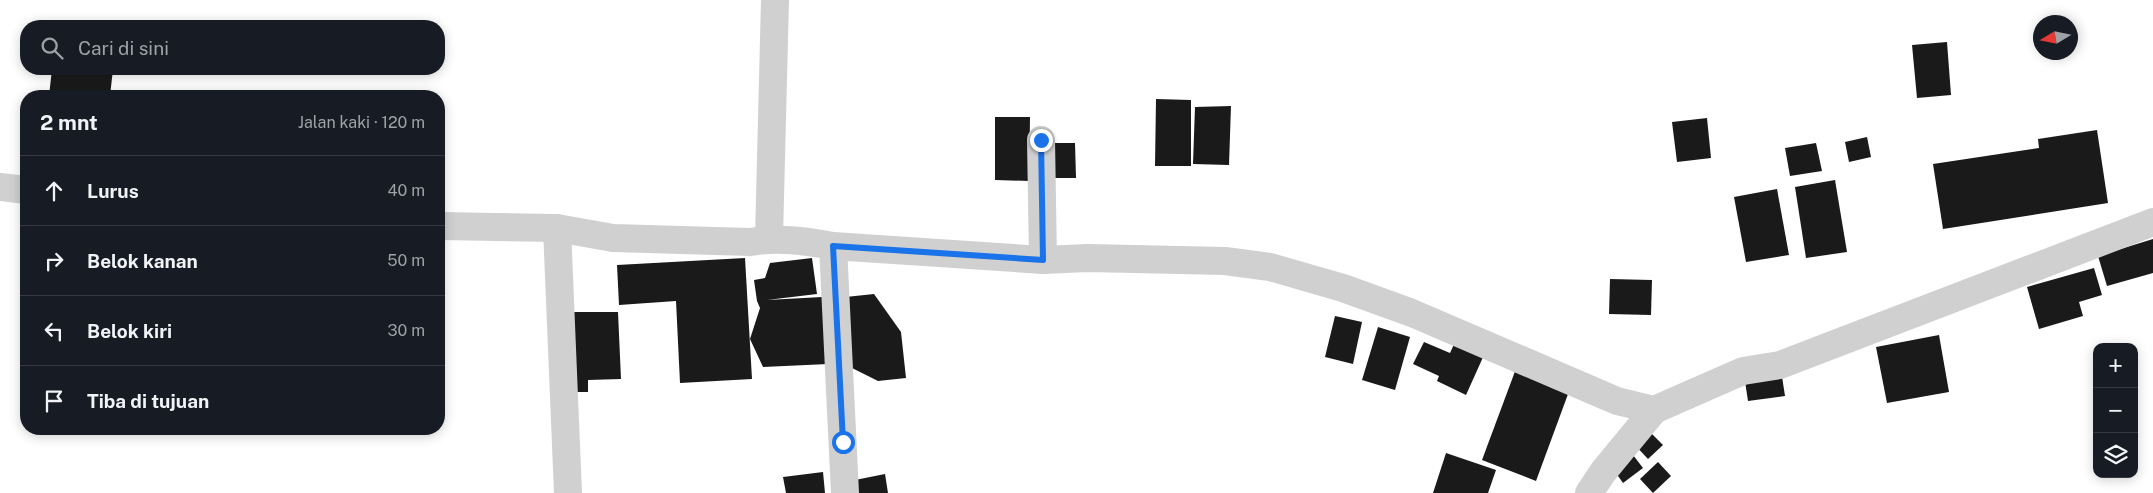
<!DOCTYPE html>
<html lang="id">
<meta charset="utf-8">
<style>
body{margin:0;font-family:"Public Sans",sans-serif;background:#242831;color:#f1f3f6}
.controls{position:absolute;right:15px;bottom:15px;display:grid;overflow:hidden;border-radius:10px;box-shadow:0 2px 12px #0003}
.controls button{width:45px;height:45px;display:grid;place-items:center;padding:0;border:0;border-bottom:1px solid #363941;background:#171b24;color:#f1f3f6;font:25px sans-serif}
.compass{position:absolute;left:2033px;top:15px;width:45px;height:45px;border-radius:50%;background:#171b24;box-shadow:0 2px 12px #0003;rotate:260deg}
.stop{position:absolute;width:15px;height:15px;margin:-11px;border:4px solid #1a73e8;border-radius:50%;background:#fff}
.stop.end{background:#1a73e8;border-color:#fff;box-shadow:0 1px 5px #0008}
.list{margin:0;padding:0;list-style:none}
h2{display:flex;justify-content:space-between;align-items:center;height:65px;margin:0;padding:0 20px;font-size:21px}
h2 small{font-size:16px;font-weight:400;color:#9ea1a6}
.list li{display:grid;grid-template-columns:32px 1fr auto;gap:15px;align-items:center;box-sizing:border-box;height:70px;padding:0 20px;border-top:1px solid #363941}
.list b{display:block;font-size:19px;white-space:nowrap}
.list em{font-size:16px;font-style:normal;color:#9ea1a6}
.icon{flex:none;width:28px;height:28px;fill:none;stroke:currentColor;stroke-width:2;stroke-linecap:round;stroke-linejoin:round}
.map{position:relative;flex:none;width:2153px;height:493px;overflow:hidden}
.search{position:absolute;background:#171b24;box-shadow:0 2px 12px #0003;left:20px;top:20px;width:425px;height:55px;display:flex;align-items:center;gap:12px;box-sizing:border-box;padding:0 18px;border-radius:20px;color:#9ea1a6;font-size:19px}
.panel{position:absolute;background:#171b24;box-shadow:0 2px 12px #0003;left:20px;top:90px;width:425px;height:345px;border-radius:20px}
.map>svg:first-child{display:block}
</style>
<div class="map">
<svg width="2153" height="493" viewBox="0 0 2153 493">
<rect width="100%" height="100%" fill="#fff"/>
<g fill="#1a1a1a">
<polygon points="1947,42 1951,95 1917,98 1912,45"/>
<polygon points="52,69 113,69 110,96 49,96"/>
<polygon points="1156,99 1191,100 1191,166 1155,166"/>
<polygon points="1231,106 1229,165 1193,164 1195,107"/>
<polygon points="995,117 1030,117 1029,181 995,180"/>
<polygon points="1707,118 1711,158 1677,162 1672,122"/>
<polygon points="2097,130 2108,203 1943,229 1933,164 2039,148 2038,139"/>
<polygon points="1867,137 1871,157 1849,162 1845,142"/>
<polygon points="1046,143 1075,143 1076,178 1046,178"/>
<polygon points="1816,143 1822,171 1790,176 1785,148"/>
<polygon points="1835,180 1847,252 1806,258 1795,187"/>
<polygon points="1777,189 1789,255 1746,262 1734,197"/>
<polygon points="2153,239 2153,273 2107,286 2098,256"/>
<polygon points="745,258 752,379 680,383 676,301 619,305 617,265"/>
<polygon points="812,258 817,294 767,300 822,297 828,364 763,367 750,339 760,308 757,301 754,280 765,278 770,263"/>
<polygon points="2094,268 2102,295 2079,302 2083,316 2039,329 2027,287"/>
<polygon points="1610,279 1652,280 1651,315 1609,314"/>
<polygon points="874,294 901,332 906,378 878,381 844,364 836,298"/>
<polygon points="572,312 618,312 621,379 588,380 588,392 574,392"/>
<polygon points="1335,316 1362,322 1353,364 1325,357"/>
<polygon points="1378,327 1410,337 1395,390 1362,380"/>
<polygon points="1939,335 1949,392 1887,403 1876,347"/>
<polygon points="1424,342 1450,353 1455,342 1484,355 1466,395 1437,381 1439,376 1413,364"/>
<polygon points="1517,366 1571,386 1536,481 1482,460"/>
<polygon points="1781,370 1785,396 1748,401 1744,375"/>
<polygon points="1646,428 1663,445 1648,459 1632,442"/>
<polygon points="1630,451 1643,468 1623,483 1611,466"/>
<polygon points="1446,453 1496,470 1488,493 1433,493"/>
<polygon points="1658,462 1671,476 1653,493 1640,479"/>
<polygon points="823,472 825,493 786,493 783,477"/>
<polygon points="885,474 888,493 847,493 845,482"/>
</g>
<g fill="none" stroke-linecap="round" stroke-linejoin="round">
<g stroke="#d0d0d0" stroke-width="28">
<polyline points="1041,140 1043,260"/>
<polyline points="557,228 568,493"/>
<polyline points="769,238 775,0"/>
<polyline points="833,246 845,493"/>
<polyline points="1589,493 1603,472 1654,410"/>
</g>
<g stroke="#d0d0d0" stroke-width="28">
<polyline points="0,187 26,190"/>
<path d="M439,226L557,228L613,238L750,242C778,237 805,241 833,246L1043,260L1088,258L1225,261L1270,267L1343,288L1412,313L1617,401L1654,410L1743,371L1780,365L2153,222"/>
</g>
</g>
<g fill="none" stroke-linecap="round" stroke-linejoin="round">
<polyline stroke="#1a73e8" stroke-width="6" points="843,442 833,246 1043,260 1041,140"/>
</g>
</svg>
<div class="controls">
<button>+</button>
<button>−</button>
<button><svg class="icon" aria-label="layers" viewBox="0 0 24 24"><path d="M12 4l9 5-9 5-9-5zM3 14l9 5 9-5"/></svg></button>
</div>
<svg class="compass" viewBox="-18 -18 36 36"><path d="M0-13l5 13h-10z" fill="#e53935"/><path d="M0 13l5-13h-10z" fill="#9ea1a6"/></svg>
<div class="stop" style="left:843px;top:442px"></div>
<div class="stop end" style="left:1041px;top:140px"></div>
<div class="search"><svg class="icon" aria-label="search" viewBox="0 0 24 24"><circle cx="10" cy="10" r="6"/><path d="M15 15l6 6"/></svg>Cari di sini</div>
<section class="panel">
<h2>2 mnt<small>Jalan kaki · 120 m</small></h2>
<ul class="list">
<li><svg class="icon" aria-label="ahead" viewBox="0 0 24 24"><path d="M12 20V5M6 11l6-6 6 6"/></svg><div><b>Lurus</b></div><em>40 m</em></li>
<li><svg class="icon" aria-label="right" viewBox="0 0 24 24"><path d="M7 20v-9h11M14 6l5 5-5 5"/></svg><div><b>Belok kanan</b></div><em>50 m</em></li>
<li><svg class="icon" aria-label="left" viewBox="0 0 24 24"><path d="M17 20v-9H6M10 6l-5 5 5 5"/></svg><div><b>Belok kiri</b></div><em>30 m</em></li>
<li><svg class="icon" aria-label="arrive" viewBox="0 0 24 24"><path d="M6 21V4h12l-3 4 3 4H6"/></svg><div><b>Tiba di tujuan</b></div></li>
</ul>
</section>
</div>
